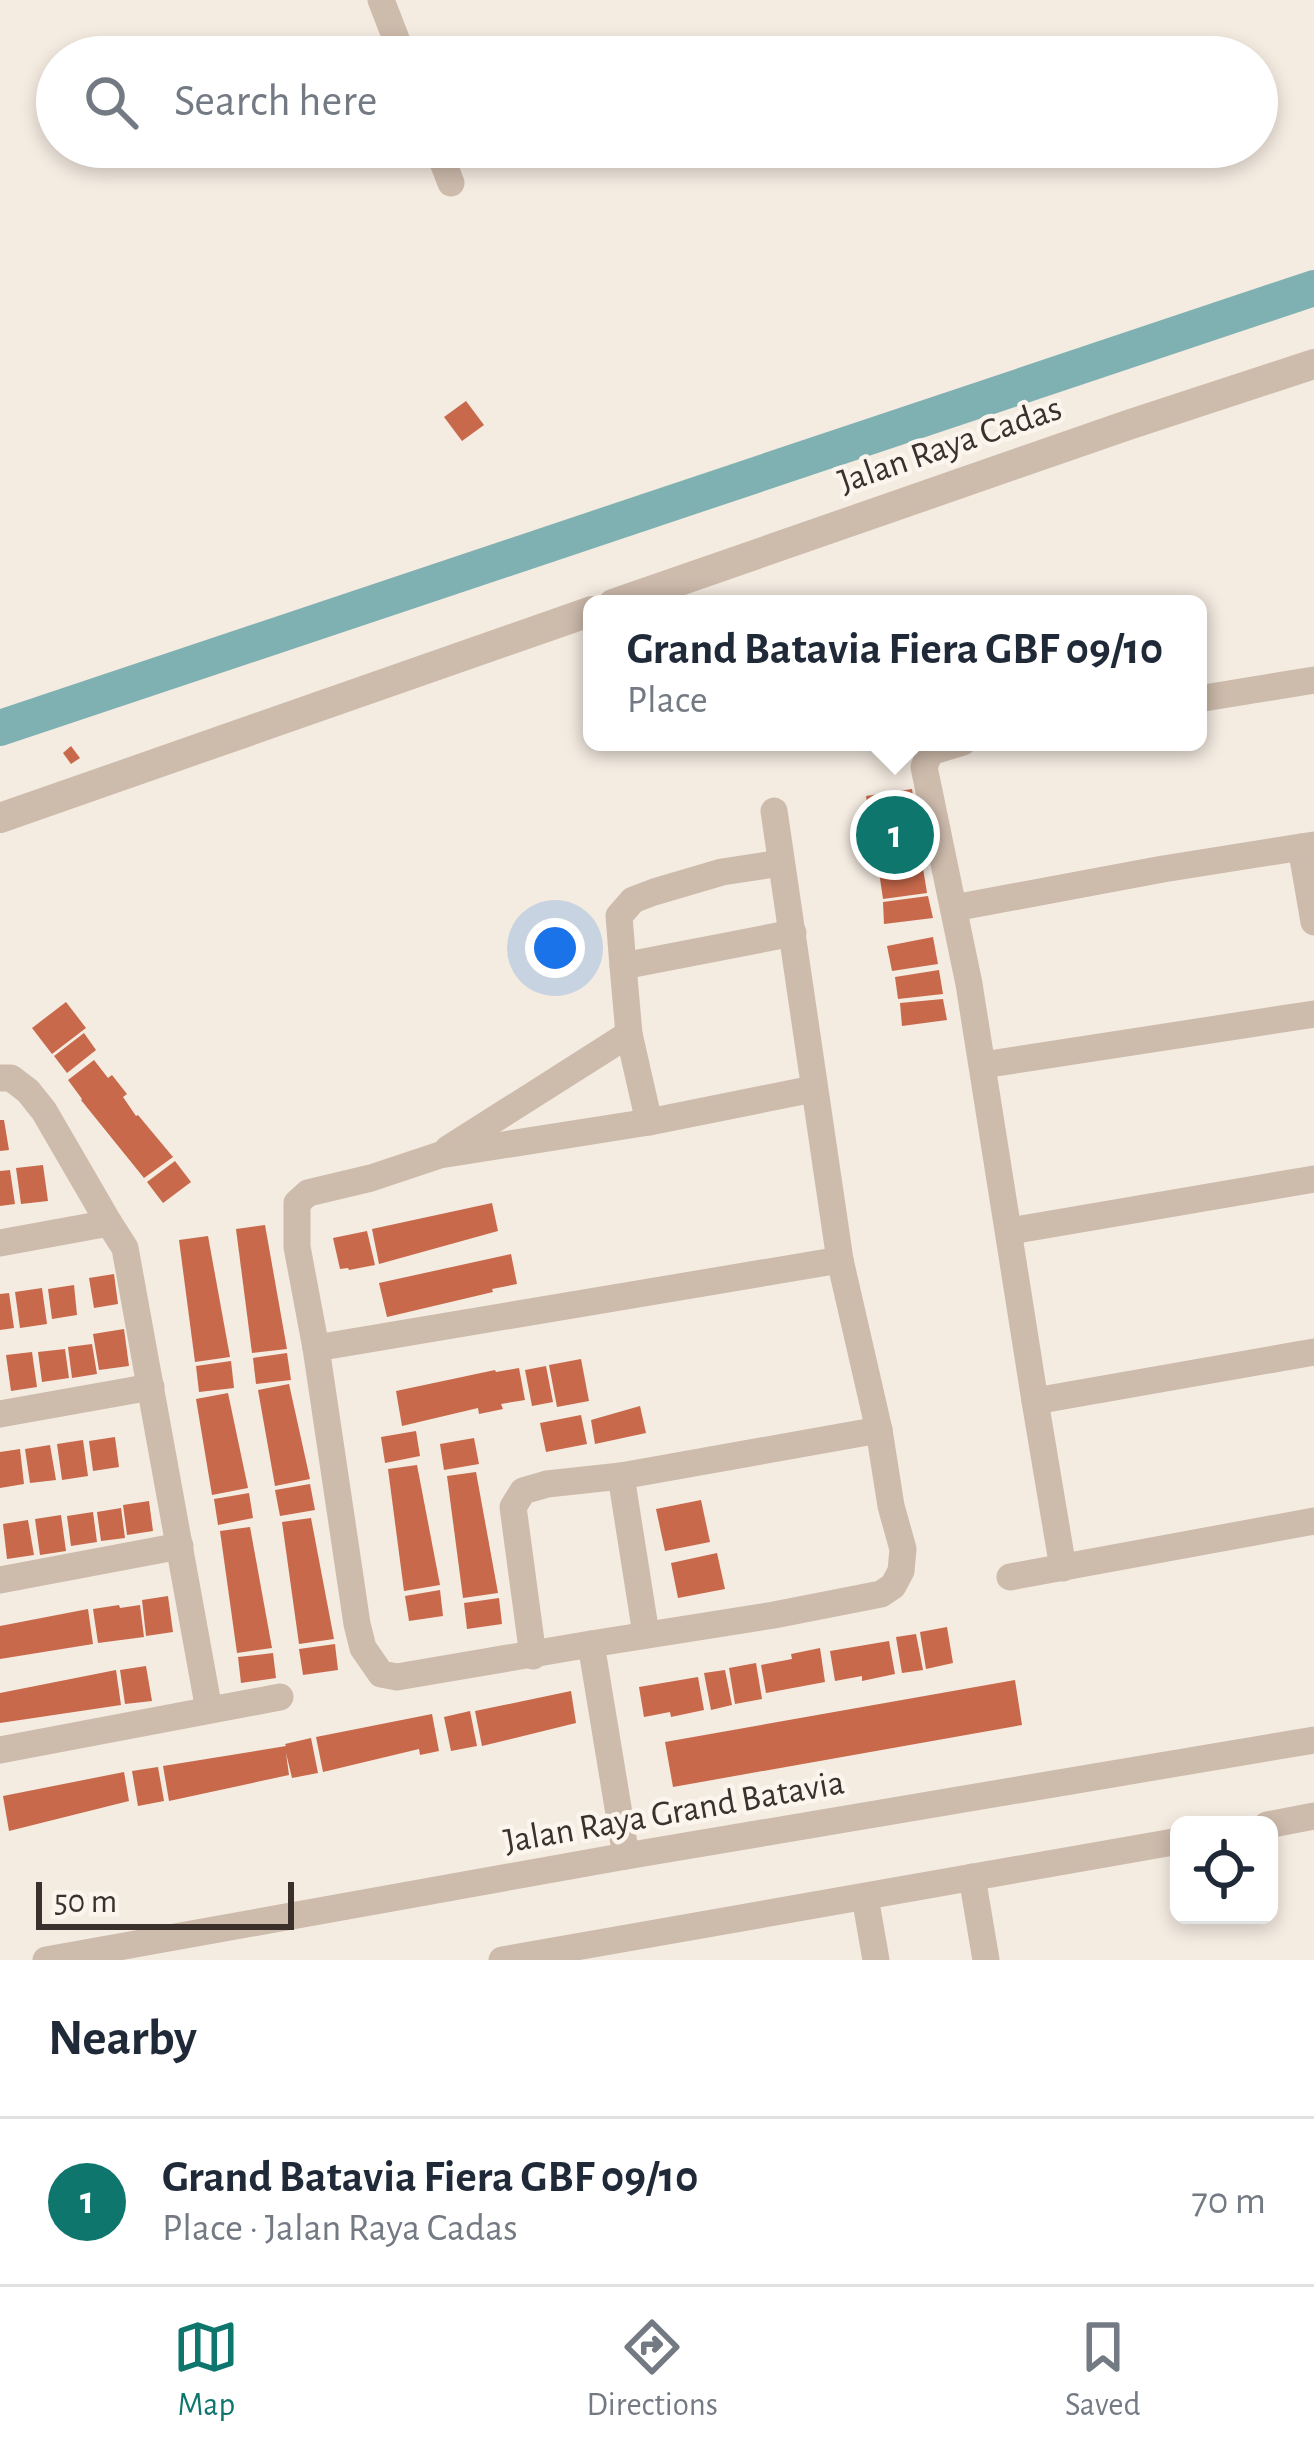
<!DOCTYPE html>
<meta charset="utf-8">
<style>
body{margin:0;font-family:"Alegreya Sans",sans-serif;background:#f6f6f7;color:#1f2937}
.controls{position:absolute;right:36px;bottom:36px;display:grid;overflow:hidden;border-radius:18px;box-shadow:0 6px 18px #0003}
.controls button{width:108px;height:108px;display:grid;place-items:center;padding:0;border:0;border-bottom:3px solid #e0e1e3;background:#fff;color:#1f2937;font:60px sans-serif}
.scale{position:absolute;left:36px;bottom:30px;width:258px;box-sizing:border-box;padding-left:12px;border:6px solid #3b302b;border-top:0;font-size:33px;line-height:42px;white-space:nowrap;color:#3b302b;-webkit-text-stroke:9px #fbf5ee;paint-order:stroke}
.you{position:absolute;left:555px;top:948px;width:42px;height:42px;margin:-30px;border:9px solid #fff;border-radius:50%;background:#1a73e8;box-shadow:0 0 0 18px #1a73e833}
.badge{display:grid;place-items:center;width:78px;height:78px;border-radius:50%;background:#0f766e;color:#fff;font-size:39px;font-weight:700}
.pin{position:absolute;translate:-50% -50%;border:6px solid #fff;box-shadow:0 3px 12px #0006}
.popup{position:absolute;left:583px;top:595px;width:624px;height:156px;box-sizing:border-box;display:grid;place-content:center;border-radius:18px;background:#fff;filter:drop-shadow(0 3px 9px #0005);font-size:39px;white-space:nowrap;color:#747a83}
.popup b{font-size:45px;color:#1f2937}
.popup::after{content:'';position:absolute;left:50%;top:100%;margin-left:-24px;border:24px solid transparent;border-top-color:#fff}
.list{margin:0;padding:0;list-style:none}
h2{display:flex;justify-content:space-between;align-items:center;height:156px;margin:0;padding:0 48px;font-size:51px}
h2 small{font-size:39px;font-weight:400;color:#747a83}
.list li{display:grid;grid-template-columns:78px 1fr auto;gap:36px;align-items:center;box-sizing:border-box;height:168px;padding:0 48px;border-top:3px solid #e0e1e3}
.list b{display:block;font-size:45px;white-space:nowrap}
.list p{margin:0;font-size:39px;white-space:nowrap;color:#747a83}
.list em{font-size:39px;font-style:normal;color:#747a83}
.icon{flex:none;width:66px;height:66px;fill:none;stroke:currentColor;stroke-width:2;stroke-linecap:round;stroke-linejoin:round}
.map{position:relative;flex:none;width:1314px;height:1960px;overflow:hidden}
.search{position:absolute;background:#fff;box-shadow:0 6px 18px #0003;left:36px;right:36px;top:36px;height:132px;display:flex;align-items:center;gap:30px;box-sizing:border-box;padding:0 42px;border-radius:66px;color:#747a83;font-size:45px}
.sheet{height:324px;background:#fff}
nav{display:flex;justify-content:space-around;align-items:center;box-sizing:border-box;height:168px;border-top:3px solid #e0e1e3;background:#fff;font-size:33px;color:#747a83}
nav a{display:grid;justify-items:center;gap:6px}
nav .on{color:#0f766e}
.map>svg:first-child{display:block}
</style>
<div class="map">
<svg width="1314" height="1960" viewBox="0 0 1314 1960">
<rect width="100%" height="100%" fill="#f4ebe1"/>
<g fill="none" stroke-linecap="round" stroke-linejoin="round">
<polyline stroke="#7fb0b2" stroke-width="36" points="0,728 1314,288"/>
</g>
<g fill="#c8694b">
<polygon points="466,401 484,425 462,441 444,417"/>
<polygon points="71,746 80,758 71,764 63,753"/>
<polygon points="912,789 920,845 874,851 870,825 903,819 870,823 866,796"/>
<polygon points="923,868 927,893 883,899 879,872"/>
<polygon points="928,896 933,918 884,924 883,902"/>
<polygon points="933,937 938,964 892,971 887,946"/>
<polygon points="939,970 943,994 898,999 895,977"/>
<polygon points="943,999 947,1020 902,1026 900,1003"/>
<polygon points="66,1002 86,1028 52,1054 32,1028"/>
<polygon points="84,1033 96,1050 67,1073 54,1056"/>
<polygon points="94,1060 108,1078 112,1075 127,1094 123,1097 136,1116 138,1115 173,1157 144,1178 81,1100 82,1099 68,1080"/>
<polygon points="0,1120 4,1120 9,1150 0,1151"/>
<polygon points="175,1161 191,1182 163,1203 147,1182"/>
<polygon points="43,1165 48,1201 21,1204 16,1168"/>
<polygon points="10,1170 15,1204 0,1206 0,1171"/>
<polygon points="492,1203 498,1231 379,1264 372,1229"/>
<polygon points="265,1225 287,1349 252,1353 236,1229"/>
<polygon points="367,1231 375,1265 349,1270 348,1268 340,1269 333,1238"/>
<polygon points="208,1236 230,1357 195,1362 179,1240"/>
<polygon points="511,1254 517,1284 492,1289 493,1292 387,1317 379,1283"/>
<polygon points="114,1274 118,1304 94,1308 89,1278"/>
<polygon points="74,1285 77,1315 52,1319 48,1289"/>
<polygon points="42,1288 47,1324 20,1328 15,1292"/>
<polygon points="9,1293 14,1328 0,1330 0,1294"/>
<polygon points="124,1329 129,1366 99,1370 93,1334"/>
<polygon points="92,1344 97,1374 72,1378 68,1347"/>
<polygon points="65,1349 69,1378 42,1382 38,1352"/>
<polygon points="32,1352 37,1387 11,1391 6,1355"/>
<polygon points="287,1353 291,1380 256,1384 253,1358"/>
<polygon points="581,1359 589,1401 557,1407 549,1365"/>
<polygon points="231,1361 234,1388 199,1392 196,1366"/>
<polygon points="546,1366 553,1402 532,1406 525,1370"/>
<polygon points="519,1368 525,1400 501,1404 503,1409 479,1414 478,1408 402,1426 396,1391 495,1370 496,1372"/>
<polygon points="289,1384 310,1479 275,1486 258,1390"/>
<polygon points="228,1393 248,1488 212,1495 196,1399"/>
<polygon points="640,1406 646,1433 595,1444 591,1420"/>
<polygon points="581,1415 587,1444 546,1452 540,1423"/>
<polygon points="416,1431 420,1456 385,1463 381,1437"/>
<polygon points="115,1437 119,1467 93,1471 89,1441"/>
<polygon points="474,1438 479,1464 444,1470 440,1444"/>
<polygon points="83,1440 88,1476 62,1480 57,1444"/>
<polygon points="50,1445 56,1480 30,1483 25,1449"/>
<polygon points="20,1449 24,1484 0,1488 0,1452"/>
<polygon points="417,1465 440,1585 404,1591 388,1469"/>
<polygon points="476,1472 498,1593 463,1598 447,1476"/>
<polygon points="310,1484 315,1510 280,1516 275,1490"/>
<polygon points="249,1493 253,1518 218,1525 214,1499"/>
<polygon points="701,1500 710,1542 665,1551 656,1509"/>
<polygon points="149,1501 153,1531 127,1535 123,1505"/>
<polygon points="121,1508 125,1538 101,1541 97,1512"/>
<polygon points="93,1512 97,1542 71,1546 67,1516"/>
<polygon points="61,1515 66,1551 40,1555 35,1519"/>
<polygon points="311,1518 334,1639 299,1644 282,1522"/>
<polygon points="28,1520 34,1555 7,1559 3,1524"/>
<polygon points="250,1527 272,1648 237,1653 220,1531"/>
<polygon points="717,1553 725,1589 678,1598 671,1563"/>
<polygon points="440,1590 443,1616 409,1621 405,1596"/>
<polygon points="168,1596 173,1632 146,1636 142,1600"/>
<polygon points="499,1598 502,1624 467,1629 464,1603"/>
<polygon points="119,1605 120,1608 140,1605 144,1637 98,1643 93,1609"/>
<polygon points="88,1609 93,1644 0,1659 0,1626"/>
<polygon points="947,1627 953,1663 926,1669 920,1632"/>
<polygon points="916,1634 923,1670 902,1673 896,1637"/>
<polygon points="889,1641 895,1674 862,1681 862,1676 835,1681 830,1651"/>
<polygon points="335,1644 338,1670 303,1675 299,1649"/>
<polygon points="820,1648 825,1682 766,1693 761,1665 792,1659 791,1654"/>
<polygon points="273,1653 276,1678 241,1683 238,1657"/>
<polygon points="756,1663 762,1699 735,1704 729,1668"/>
<polygon points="146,1666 152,1701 125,1704 120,1670"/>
<polygon points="116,1670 121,1705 0,1723 0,1693"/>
<polygon points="725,1670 732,1705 711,1710 704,1673"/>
<polygon points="698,1677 704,1710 671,1717 670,1712 644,1717 639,1687"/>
<polygon points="1015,1680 1022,1725 673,1787 665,1742"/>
<polygon points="571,1691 576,1723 482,1746 475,1711"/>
<polygon points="470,1711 477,1746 451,1751 444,1717"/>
<polygon points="432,1714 439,1751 420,1755 419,1749 323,1772 316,1737"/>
<polygon points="311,1738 318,1773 292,1778 286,1753 289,1775 169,1801 163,1766 286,1746 285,1744"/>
<polygon points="158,1767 164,1801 138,1806 132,1771"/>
<polygon points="124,1772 129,1801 9,1831 3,1796"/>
</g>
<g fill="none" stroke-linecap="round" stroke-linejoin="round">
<g stroke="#cdbbac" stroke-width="27">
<polyline points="381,0 403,57"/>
<polyline points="437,147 451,183"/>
<polyline points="1198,699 1314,680"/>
<polyline points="963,742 930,752 924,767 969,984 1035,1401 1314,1352"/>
<polyline points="1301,847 1314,922"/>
<polyline points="954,908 1163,869 1314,845"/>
<polyline points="623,966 619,916 633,900 654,892 722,872 781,863"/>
<polyline points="983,1065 1314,1014"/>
<polyline points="0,1078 11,1078 28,1091 44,1111 109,1223"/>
<polyline points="649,1122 629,1034 623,966 793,933"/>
<polyline points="448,1149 629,1034"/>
<polyline points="1010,1231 1314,1179"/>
<polyline points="0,1243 109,1223 125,1248 209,1710"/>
<polyline points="316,1348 840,1260"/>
<polyline points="1035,1401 1063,1568"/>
<polyline points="0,1414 151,1387"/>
<polyline points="1010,1577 1314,1521"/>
<polyline points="0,1580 180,1546"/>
<polyline points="646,1634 621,1476 879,1430"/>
<polyline points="591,1644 774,1615 881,1594 893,1586 901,1571 903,1549 891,1506 879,1430 840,1260 774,811"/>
<polyline points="533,1656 513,1507 523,1491 547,1484 621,1476"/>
<polyline points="0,1750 280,1697"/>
<polyline points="1267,1825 1314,1816"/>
<polyline points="626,1856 591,1644 397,1677 381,1674 363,1648 357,1624 316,1348 297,1247 297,1203 308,1193 371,1178 440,1155 649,1122 813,1089"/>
<polyline points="972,1877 986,1960"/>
<polyline points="865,1897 876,1960"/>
<polyline points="46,1960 626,1856 1314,1740"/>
<polyline points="502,1960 1179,1841"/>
</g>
<g stroke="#cdbbac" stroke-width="30">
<polyline points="613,604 1128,425 1314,364"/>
<polyline points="0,818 592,611"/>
</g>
</g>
<g text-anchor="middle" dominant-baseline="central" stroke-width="9" stroke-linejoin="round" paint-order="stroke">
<g font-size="36" fill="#3b302b" stroke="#fbf5ee">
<text transform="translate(950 445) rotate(-19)">Jalan Raya Cadas</text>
<text transform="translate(674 1812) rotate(-10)">Jalan Raya Grand Batavia</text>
</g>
</g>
</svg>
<div class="controls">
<button><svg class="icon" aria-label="locate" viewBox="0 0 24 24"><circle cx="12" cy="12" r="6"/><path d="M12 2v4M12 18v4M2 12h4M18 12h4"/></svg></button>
</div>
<div class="scale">50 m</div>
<div class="you"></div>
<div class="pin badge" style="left:895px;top:835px">1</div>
<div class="popup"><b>Grand Batavia Fiera GBF 09/10</b>Place</div>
<div class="search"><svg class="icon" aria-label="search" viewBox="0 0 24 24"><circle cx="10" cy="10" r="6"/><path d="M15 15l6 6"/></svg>Search here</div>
</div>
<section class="sheet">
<h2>Nearby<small></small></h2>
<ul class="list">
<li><span class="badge">1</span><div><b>Grand Batavia Fiera GBF 09/10</b><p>Place · Jalan Raya Cadas</p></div><em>70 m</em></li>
</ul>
</section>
<nav>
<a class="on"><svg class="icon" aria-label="map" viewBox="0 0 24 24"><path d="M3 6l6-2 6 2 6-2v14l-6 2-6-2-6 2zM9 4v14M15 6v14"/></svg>Map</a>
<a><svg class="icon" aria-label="directions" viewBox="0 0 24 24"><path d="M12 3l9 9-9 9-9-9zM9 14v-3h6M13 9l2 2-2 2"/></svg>Directions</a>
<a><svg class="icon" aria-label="saved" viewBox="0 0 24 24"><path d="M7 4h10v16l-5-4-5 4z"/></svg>Saved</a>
</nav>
